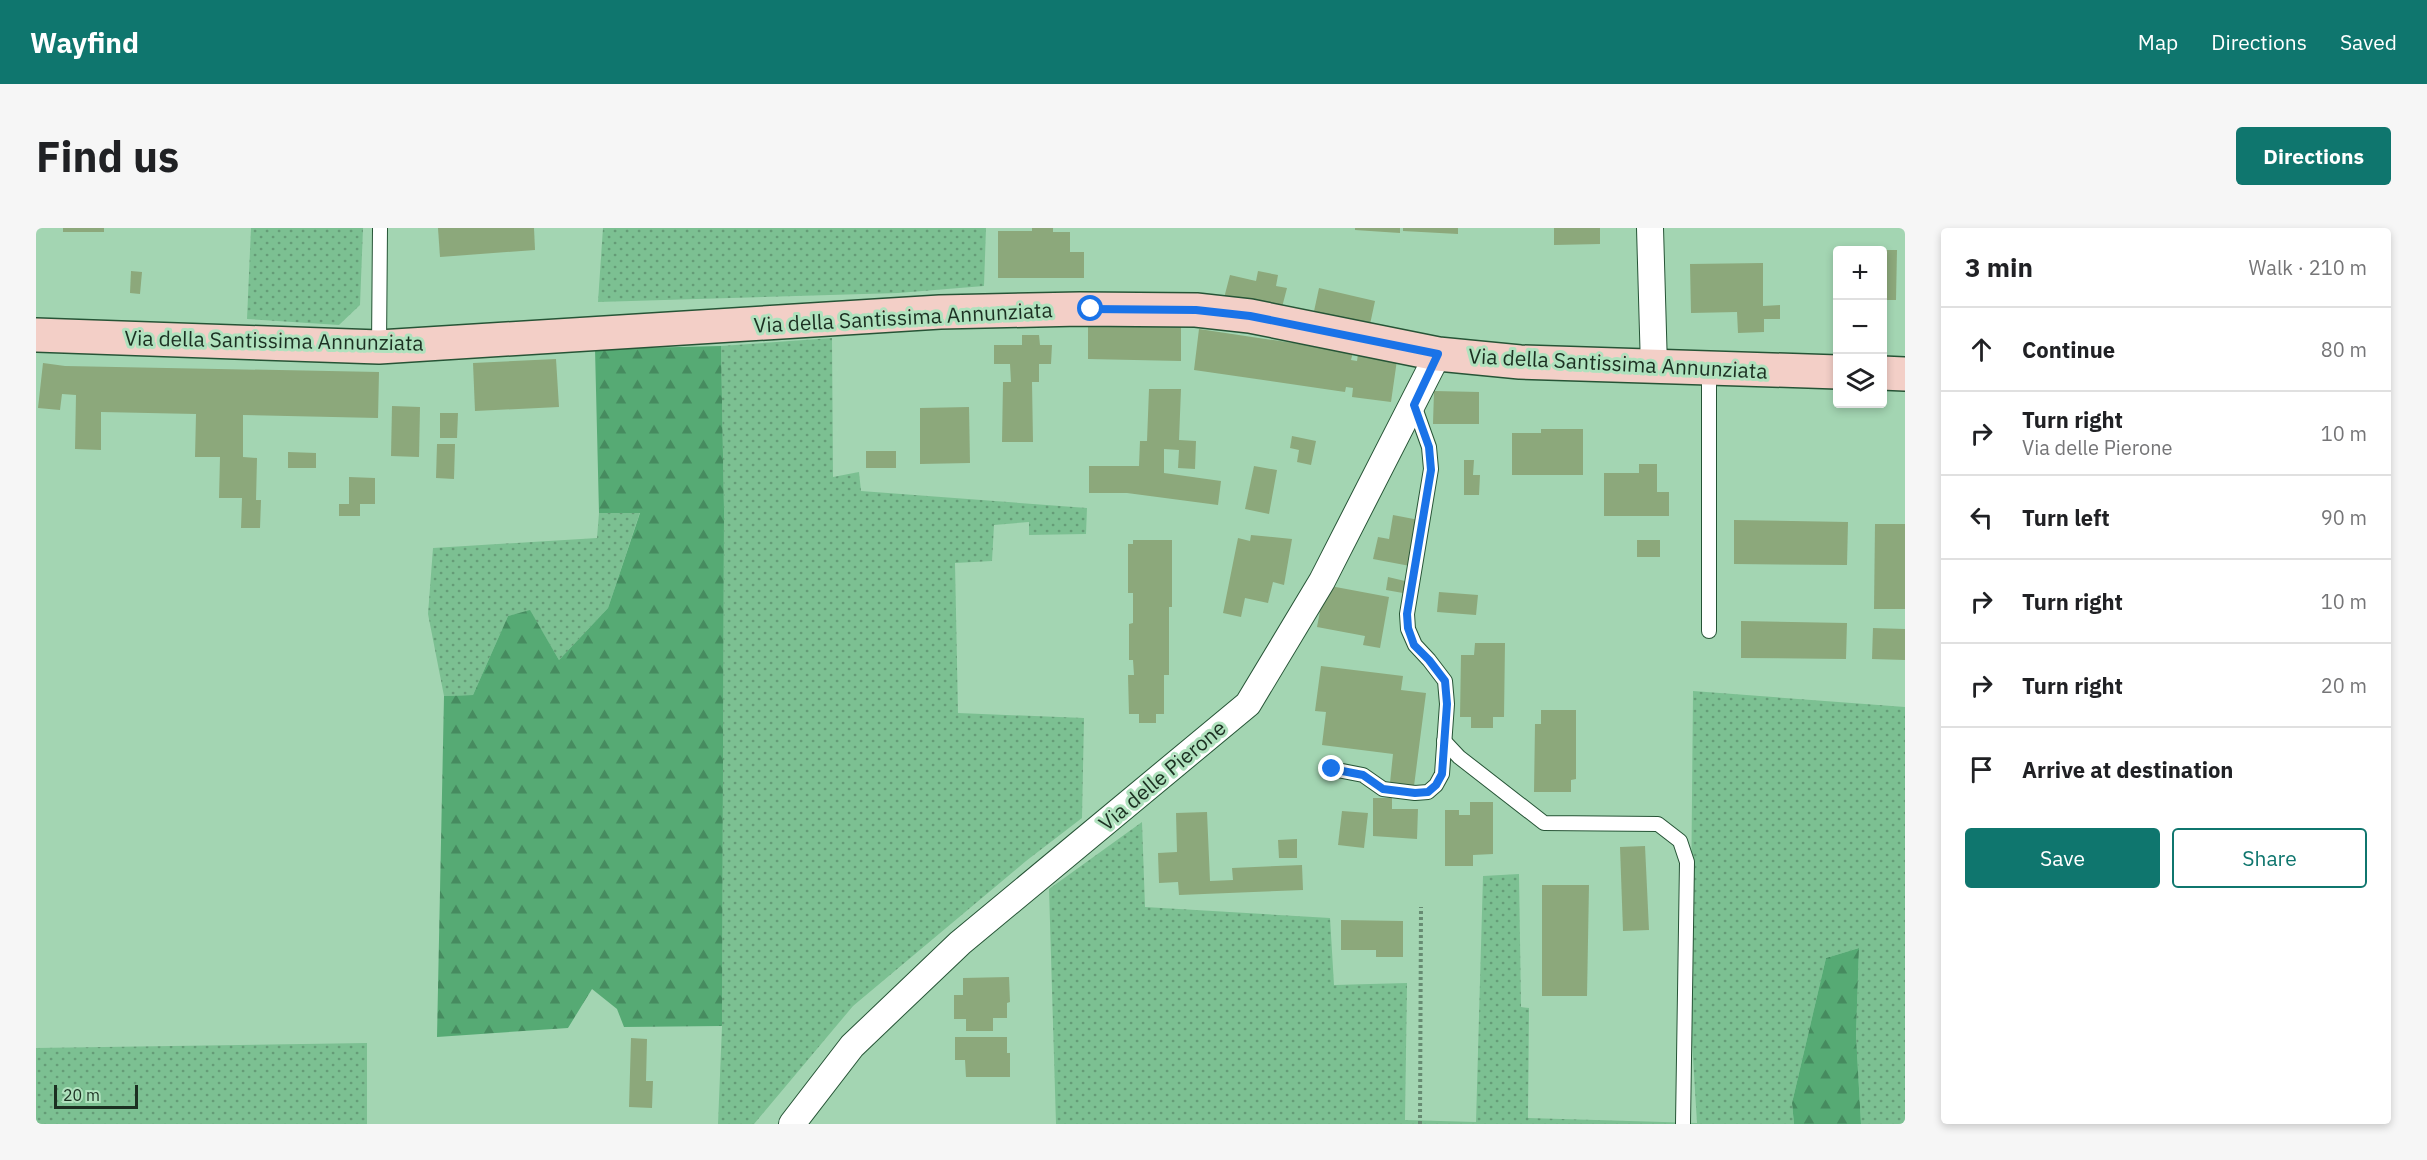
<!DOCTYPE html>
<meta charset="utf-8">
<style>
body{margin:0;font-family:"IBM Plex Sans",sans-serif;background:#f6f6f6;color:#202124}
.controls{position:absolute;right:18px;top:18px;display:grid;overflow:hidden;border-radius:6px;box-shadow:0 3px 9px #0003}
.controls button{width:54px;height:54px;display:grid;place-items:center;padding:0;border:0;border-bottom:2px solid #e0e0e0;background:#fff;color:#202124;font:30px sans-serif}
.scale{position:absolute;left:18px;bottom:15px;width:84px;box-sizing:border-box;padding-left:6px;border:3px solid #1c3022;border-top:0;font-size:16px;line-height:21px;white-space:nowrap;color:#1c3022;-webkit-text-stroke:4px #b0e2be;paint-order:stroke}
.stop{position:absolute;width:18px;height:18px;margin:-14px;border:4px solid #1a73e8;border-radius:50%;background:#fff}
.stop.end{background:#1a73e8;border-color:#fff;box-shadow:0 2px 6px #0008}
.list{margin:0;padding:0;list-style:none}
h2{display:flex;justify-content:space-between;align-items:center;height:78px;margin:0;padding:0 24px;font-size:26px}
h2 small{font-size:20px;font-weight:400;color:#757577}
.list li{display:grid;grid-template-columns:39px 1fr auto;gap:18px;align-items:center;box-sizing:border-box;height:84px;padding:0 24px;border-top:2px solid #e0e0e0}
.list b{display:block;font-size:22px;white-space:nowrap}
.list p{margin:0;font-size:20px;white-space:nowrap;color:#757577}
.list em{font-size:20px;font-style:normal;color:#757577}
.actions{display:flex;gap:12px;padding:18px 24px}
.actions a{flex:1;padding:14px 0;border:2px solid #0f766e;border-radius:6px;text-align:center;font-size:21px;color:#0f766e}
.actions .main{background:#0f766e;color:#fff}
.icon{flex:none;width:33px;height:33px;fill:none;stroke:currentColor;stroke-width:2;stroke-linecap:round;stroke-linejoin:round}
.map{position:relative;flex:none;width:1869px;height:896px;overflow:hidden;border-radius:6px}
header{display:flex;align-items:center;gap:36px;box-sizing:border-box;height:84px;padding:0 30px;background:#0f766e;color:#fff}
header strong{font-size:28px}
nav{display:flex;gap:33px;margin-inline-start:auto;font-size:21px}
.intro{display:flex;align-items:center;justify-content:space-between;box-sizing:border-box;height:144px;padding:0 36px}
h1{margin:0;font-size:42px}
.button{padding:15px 27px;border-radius:6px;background:#0f766e;color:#fff;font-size:21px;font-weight:700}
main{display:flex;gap:36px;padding:0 36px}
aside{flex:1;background:#fff;border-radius:6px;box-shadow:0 3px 9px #0003}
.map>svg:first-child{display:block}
</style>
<header>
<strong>Wayfind</strong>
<nav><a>Map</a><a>Directions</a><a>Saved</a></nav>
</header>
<div class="intro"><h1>Find us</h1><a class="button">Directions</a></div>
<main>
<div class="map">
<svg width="1869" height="896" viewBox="0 0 1869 896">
<defs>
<pattern id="grass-dots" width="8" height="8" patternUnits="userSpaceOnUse" patternTransform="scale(1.5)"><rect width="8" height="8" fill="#7cc092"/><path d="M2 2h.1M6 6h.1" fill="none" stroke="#659c77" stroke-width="1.8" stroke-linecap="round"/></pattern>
<pattern id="forest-firs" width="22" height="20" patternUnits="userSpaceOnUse" patternTransform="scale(1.5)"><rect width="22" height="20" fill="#56aa74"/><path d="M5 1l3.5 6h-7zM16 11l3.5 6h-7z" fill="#468b5f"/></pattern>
</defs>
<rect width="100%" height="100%" fill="#a3d5b2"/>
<g fill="url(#grass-dots)">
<polygon points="215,0 327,0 324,77 303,97 211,91"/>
<polygon points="567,0 950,0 948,58 862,65 562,74"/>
<polygon points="796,110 797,249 823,244 825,263 1051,280 1050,306 993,307 993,294 958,297 956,333 919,335 922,485 1048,490 1046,590 990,633 817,778 718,896 682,896 686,798 688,282 685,118"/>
<polygon points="604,284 572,380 523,432 494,383 472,388 437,467 408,468 392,386 397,320 561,310 563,285"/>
<polygon points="1657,463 1869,479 1869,896 1825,896 1820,807 1823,720 1790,730 1756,875 1758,896 1020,896 1013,661 1106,594 1109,679 1294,690 1298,757 1371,755 1369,892 1440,894 1447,648 1483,646 1485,779 1493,780 1492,890 1661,895 1654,781"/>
<polygon points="331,815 331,896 0,896 0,820"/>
</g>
<g fill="url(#forest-firs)">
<polygon points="685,118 688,282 686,798 588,799 581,781 556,761 532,800 401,809 408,468 437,467 472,388 494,382 523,432 572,380 604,285 563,285 559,121"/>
<polygon points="1823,720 1820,807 1825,896 1758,896 1756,875 1790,730"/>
</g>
<g fill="#8ca87b">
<rect x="27" y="0" width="41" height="4"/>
<polygon points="402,0 498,0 499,22 404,29"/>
<polygon points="996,0 1017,0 1017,4 1034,4 1034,24 1048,24 1048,50 962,50 962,3 996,3"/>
<polygon points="1319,0 1364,0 1364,5 1319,2"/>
<polygon points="1367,0 1422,0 1422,6 1367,3"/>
<polygon points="1518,0 1564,0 1564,16 1518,17"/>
<polygon points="1846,22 1861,22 1860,72 1846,72"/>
<polygon points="1799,30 1802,30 1802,89 1798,89"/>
<polygon points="1727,35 1727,78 1744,77 1744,91 1728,91 1728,104 1702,105 1701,84 1655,85 1654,36"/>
<polygon points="95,43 106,44 104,66 94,65"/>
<polygon points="1222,43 1242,47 1240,58 1251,60 1245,83 1188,70 1194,47 1220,53"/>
<polygon points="1283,60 1339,73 1333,101 1277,88"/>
<polygon points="1052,95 1145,97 1145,133 1052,131"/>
<polygon points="1163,101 1317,124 1315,132 1321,133 1322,126 1361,132 1355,174 1316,169 1317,160 1310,159 1309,164 1158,142"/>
<polygon points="986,107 1003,107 1004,117 1016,117 1015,136 1003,136 1003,154 996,154 997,214 966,214 967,154 975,154 974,136 958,136 958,117 986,117"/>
<polygon points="520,131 523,179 439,183 437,135"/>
<polygon points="7,135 29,138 343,144 342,190 207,187 207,229 221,230 220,272 225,272 224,300 205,300 206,270 183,270 184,229 159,229 160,186 65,184 65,222 39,221 40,167 26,166 24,182 2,180"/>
<polygon points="1113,161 1145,161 1143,212 1160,213 1159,241 1142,240 1143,222 1128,221 1128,245 1185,253 1182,277 1091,265 1053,265 1053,238 1103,238 1104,213 1111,213"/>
<polygon points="1398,163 1443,164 1443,196 1397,196"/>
<polygon points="356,178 384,179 383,229 355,228"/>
<polygon points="933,179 934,235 884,236 884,180"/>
<polygon points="404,185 422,185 421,210 404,210"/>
<polygon points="1505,201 1547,201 1547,247 1476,247 1476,205 1505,205"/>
<polygon points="1256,208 1280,213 1275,237 1261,234 1263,222 1254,220"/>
<polygon points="401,216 419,216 418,251 400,250"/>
<rect x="830" y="223" width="30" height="17"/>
<polygon points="252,224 280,225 280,240 252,240"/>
<polygon points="1428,232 1438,232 1437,247 1444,247 1443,267 1428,267"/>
<polygon points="1603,236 1621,236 1621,264 1633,264 1633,288 1568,288 1568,245 1603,245"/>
<polygon points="1218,238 1241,242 1233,286 1209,281"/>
<polygon points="313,249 339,250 339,276 324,276 324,288 303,288 303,276 313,276"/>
<polygon points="1357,287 1383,292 1374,338 1337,331 1342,309 1353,311"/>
<polygon points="1698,292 1812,294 1811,337 1698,336"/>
<polygon points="1839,296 1869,296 1869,381 1838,381"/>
<polygon points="1215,307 1256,311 1248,357 1237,354 1232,375 1209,370 1205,389 1187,385 1202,310 1214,313"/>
<polygon points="1097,312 1136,312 1136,379 1133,379 1133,447 1128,447 1128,486 1120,486 1120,495 1103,495 1103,486 1093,486 1092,447 1098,447 1097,432 1093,432 1093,396 1097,395 1097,365 1092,365 1092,316 1097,316"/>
<rect x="1601" y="312" width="23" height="17"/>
<polygon points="1352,349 1369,353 1367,365 1350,362"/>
<polygon points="1289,357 1353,369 1344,420 1327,417 1329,408 1281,399"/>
<polygon points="1403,364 1442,367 1440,387 1401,384"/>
<polygon points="1705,393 1811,395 1810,431 1705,430"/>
<polygon points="1837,400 1869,401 1869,432 1836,431"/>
<polygon points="1439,415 1469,415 1468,489 1457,489 1457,500 1435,500 1435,489 1424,489 1425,427 1438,427"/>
<polygon points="1285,438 1367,448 1365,462 1390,465 1378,558 1354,555 1357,526 1286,517 1290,484 1279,483"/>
<polygon points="1505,482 1540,482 1540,551 1535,552 1535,564 1498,564 1499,496 1505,496"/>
<polygon points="1337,570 1356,570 1356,581 1382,581 1381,611 1337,608"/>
<polygon points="1434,574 1457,574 1457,626 1437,627 1437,638 1409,638 1409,582 1423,582 1423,587 1434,587"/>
<polygon points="1306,583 1332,585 1328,620 1302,617"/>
<polygon points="1171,584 1174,653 1197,652 1196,640 1266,637 1267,662 1143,667 1142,654 1123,655 1122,625 1141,624 1140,585"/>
<polygon points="1261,611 1261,630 1243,630 1242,612"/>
<polygon points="1609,618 1613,702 1587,703 1584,619"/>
<polygon points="1506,657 1553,657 1551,768 1506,768"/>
<polygon points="1305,692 1367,693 1367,729 1340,729 1340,722 1305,722"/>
<polygon points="973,749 974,774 971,775 971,790 957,790 957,803 930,803 930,791 918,791 918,767 927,767 927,750"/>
<polygon points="919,809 971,809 971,825 974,825 974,849 930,849 929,832 919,832"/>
<polygon points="595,810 611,811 610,853 617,853 616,880 593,879"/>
</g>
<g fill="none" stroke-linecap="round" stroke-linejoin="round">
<defs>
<g id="lane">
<polyline points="343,119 344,0"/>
<polyline points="1673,141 1673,403"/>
<polyline points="1408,513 1423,529 1508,595 1622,596 1644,613 1651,634 1647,896"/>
<polyline points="1296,541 1327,547 1347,561 1379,565 1392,564 1400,557 1406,546 1411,476 1409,453 1393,432 1379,417 1372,401 1371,386 1395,241 1393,219 1378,177"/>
</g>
<g id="street">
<polyline points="1614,0 1618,139"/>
<polyline points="756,896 816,818 924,715 1212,476 1286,353 1402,126"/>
</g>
<g id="secondary">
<polyline points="0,107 343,119 904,84 1044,81 1160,82 1214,88 1402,126 1484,134 1802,144"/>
<polyline points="1846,145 1869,146"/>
</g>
</defs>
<use href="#lane" stroke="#265436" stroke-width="16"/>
<use href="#street" stroke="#265436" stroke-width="28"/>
<use href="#secondary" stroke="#265436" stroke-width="36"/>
<polyline stroke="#678b72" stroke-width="4" stroke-dasharray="3 3" stroke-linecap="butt" points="1384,896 1385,679"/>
<use href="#lane" stroke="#fff" stroke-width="14"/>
<use href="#street" stroke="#fff" stroke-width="26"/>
<use href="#secondary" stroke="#f3cfc7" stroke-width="33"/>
</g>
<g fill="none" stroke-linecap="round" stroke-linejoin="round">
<polyline stroke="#1a73e8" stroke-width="8" points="1055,81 1160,82 1214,88 1402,126 1378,177 1393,219 1395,242 1371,386 1372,400 1378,417 1393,432 1409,453 1411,476 1406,546 1400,557 1392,564 1379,565 1347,561 1327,547 1296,541"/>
</g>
<g text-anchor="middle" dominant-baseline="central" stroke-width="6" stroke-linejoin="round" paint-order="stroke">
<g font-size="21" fill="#1c3022" stroke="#b0e2be">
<text transform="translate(867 89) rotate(-3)">Via della Santissima Annunziata</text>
<text transform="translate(238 112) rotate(1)">Via della Santissima Annunziata</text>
<text transform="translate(1582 135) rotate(3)">Via della Santissima Annunziata</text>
<text transform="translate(1126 547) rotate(-40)">Via delle Pierone</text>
</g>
</g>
</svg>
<div class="controls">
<button>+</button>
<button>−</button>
<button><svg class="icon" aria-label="layers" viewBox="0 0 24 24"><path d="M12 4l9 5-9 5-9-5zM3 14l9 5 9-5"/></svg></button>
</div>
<div class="scale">20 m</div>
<div class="stop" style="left:1055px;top:81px"></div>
<div class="stop end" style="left:1296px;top:541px"></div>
</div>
<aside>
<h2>3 min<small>Walk · 210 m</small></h2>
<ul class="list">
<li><svg class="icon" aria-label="ahead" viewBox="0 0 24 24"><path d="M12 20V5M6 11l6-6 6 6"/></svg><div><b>Continue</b></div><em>80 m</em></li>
<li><svg class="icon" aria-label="right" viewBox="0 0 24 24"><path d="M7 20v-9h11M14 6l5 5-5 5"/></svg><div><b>Turn right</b><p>Via delle Pierone</p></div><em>10 m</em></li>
<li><svg class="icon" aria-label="left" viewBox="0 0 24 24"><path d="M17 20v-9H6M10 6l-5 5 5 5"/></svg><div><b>Turn left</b></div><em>90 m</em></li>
<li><svg class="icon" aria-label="right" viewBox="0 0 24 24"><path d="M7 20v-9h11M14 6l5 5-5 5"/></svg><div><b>Turn right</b></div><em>10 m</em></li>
<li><svg class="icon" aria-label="right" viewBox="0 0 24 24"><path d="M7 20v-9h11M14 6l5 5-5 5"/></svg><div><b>Turn right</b></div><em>20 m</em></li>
<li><svg class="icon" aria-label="arrive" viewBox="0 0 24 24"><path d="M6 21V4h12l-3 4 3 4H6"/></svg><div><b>Arrive at destination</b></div></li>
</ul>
<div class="actions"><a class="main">Save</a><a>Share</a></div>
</aside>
</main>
